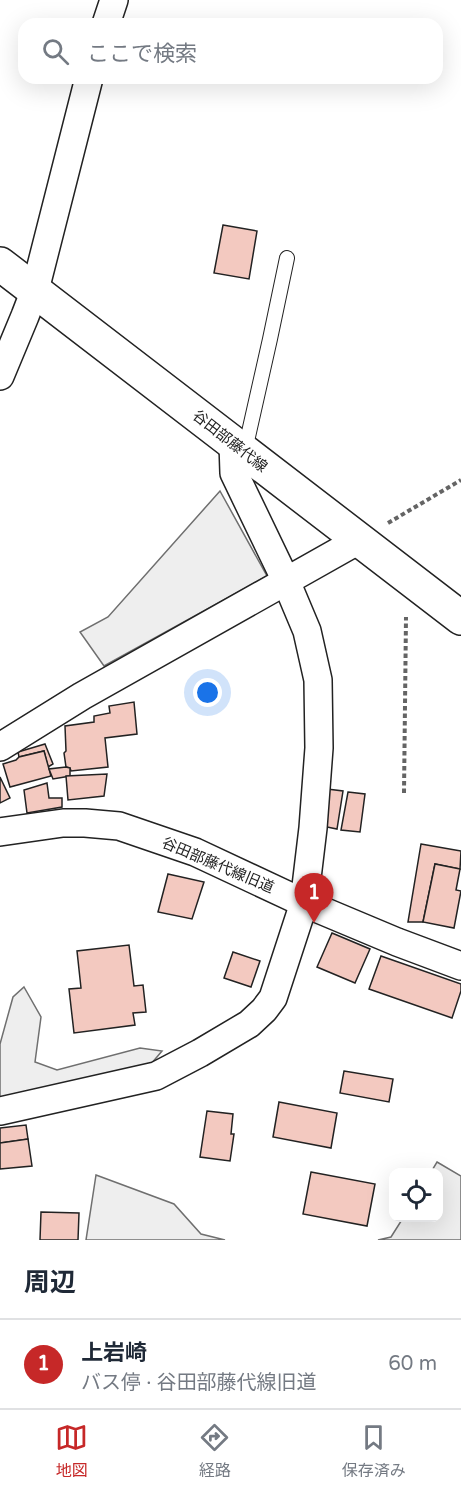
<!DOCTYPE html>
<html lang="ja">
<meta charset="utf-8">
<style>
body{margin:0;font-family:"Varela Round","Noto Sans JP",sans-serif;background:#f2f2f3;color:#1f2937}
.controls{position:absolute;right:18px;bottom:18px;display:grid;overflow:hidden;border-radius:12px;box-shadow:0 6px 24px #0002}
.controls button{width:54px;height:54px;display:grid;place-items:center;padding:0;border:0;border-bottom:2px solid #e0e1e3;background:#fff;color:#1f2937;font:30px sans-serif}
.you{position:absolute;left:208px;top:693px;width:21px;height:21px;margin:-15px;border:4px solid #fff;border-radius:50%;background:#1a73e8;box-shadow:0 0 0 9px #1a73e833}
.badge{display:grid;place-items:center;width:39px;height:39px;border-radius:50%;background:#c62828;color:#fff;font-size:20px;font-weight:700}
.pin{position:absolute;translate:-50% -50px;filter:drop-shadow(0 2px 3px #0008)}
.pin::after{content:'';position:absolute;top:32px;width:21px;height:18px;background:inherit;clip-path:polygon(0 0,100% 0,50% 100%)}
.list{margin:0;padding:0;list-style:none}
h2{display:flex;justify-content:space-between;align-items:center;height:78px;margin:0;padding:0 24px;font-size:26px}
h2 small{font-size:20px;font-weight:400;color:#747a83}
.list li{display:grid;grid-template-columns:39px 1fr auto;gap:18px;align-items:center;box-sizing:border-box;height:90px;padding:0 24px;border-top:2px solid #e0e1e3}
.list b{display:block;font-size:22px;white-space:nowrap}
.list p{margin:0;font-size:20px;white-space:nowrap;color:#747a83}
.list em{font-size:20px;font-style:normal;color:#747a83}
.icon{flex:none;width:33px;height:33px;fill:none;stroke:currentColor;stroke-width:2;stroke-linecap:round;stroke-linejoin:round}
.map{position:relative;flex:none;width:461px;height:1240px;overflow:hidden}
.search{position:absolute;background:#fff;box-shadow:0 6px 24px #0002;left:18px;right:18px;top:18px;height:66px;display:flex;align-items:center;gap:15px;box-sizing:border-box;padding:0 21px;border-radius:18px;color:#747a83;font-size:22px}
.sheet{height:168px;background:#fff}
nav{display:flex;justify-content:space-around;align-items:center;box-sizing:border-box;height:84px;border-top:2px solid #e0e1e3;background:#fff;font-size:16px;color:#747a83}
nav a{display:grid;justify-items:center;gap:3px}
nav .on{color:#c62828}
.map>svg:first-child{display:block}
</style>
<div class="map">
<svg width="461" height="1240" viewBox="0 0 461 1240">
<rect width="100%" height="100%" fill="#fff"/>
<g fill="#eee" stroke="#6f6f6f" stroke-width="1.5">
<polygon points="220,491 267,576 104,666 80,632 108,617"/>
<polygon points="24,987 41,1017 35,1062 57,1070 140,1048 162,1051 145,1071 0,1102 0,1044 13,997"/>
<polygon points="437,1162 461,1176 461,1240 378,1240 391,1237 403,1218 438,1218 438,1172 431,1172"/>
<polygon points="96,1175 174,1204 201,1234 225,1240 86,1240"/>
</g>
<g fill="#f3c9c0" stroke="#222" stroke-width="1.5">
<polygon points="223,225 257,231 249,279 214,273"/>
<polygon points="134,702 137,734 105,738 108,767 71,771 70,768 66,767 64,753 66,751 65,726 94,722 94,716 110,713 109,706"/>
<polygon points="45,744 53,764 48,767 44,751 19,757 18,752"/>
<polygon points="44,751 51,776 10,787 3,764 16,760 19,757"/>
<polygon points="66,767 70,768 70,776 53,779 49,769"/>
<polygon points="107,774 104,796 68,800 66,776"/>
<polygon points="0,777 10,798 0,803"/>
<polygon points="47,783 49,798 62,798 62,807 27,813 24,790"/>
<polygon points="327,789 343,791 337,829 322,826"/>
<polygon points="348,792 365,794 360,832 341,830"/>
<polygon points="421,844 461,851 460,869 435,864 423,922 408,922"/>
<polygon points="435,864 460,869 456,890 461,891 454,928 423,922"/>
<polygon points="168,874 204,882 192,919 158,912"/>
<polygon points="332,933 370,949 355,983 317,967"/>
<polygon points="129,945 134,986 143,985 146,1012 133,1013 135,1025 74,1033 69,989 81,988 77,951"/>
<polygon points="233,952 260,961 251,987 224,978"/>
<polygon points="381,956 461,984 461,991 452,1018 369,989"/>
<polygon points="344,1071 393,1079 389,1102 340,1093"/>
<polygon points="279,1102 337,1113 331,1148 273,1137"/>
<polygon points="207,1111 233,1114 231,1134 234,1134 230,1161 200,1157"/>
<polygon points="26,1125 28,1139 0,1143 0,1128"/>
<polygon points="28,1139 32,1166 0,1169 0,1143"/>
<polygon points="311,1172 375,1184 367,1226 303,1214"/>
<polygon points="41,1212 79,1213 78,1240 40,1240"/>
</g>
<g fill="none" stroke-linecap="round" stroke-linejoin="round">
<defs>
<polyline id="service" points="245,450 270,339 287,258"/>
<g id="minor">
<polyline points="106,24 114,0"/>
<polyline points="0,376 25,316 35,290 89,78"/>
<polyline points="0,747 82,696 359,540"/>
<polyline points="0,832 63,823 85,823 119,826 195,852 304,903 397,942 461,966"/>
<polyline points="0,1111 156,1076 200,1053 249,1024 264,1010 273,998 304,903 313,828 319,748 318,680 307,631 286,581 234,473 233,443"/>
</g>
<polyline id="secondary" points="0,264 461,618"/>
</defs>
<use href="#service" stroke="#222" stroke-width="16"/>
<use href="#minor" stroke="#222" stroke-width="30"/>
<use href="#secondary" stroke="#222" stroke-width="36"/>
<g stroke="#646464" stroke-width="4" stroke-dasharray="4.5 3" stroke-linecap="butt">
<polyline points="388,523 461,480"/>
<polyline points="404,793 406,617"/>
</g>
<use href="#service" stroke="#fff" stroke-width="14"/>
<use href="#minor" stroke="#fff" stroke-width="27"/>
<use href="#secondary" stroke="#fff" stroke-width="33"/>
</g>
<g text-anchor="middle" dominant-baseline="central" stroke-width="4.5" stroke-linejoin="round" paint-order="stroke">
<g font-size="15" fill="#222" stroke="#fff">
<text transform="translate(230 441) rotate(38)">谷田部藤代線</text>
<text transform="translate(218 865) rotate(23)">谷田部藤代線旧道</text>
</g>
</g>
</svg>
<div class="controls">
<button><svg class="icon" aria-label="locate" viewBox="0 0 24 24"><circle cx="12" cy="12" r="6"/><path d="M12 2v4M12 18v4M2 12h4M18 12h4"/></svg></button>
</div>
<div class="you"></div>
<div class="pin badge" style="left:314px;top:923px">1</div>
<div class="search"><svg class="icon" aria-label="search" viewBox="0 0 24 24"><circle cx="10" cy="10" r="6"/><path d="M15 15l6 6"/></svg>ここで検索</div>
</div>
<section class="sheet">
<h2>周辺<small></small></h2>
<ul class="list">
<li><span class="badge">1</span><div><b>上岩崎</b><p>バス停 · 谷田部藤代線旧道</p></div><em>60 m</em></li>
</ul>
</section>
<nav>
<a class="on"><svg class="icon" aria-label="map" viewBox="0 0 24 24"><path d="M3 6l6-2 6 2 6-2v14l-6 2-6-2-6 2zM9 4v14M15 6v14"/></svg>地図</a>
<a><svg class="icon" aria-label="directions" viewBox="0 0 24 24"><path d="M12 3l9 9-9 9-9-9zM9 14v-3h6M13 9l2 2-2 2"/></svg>経路</a>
<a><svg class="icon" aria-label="saved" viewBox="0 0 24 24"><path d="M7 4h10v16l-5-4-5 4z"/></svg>保存済み</a>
</nav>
